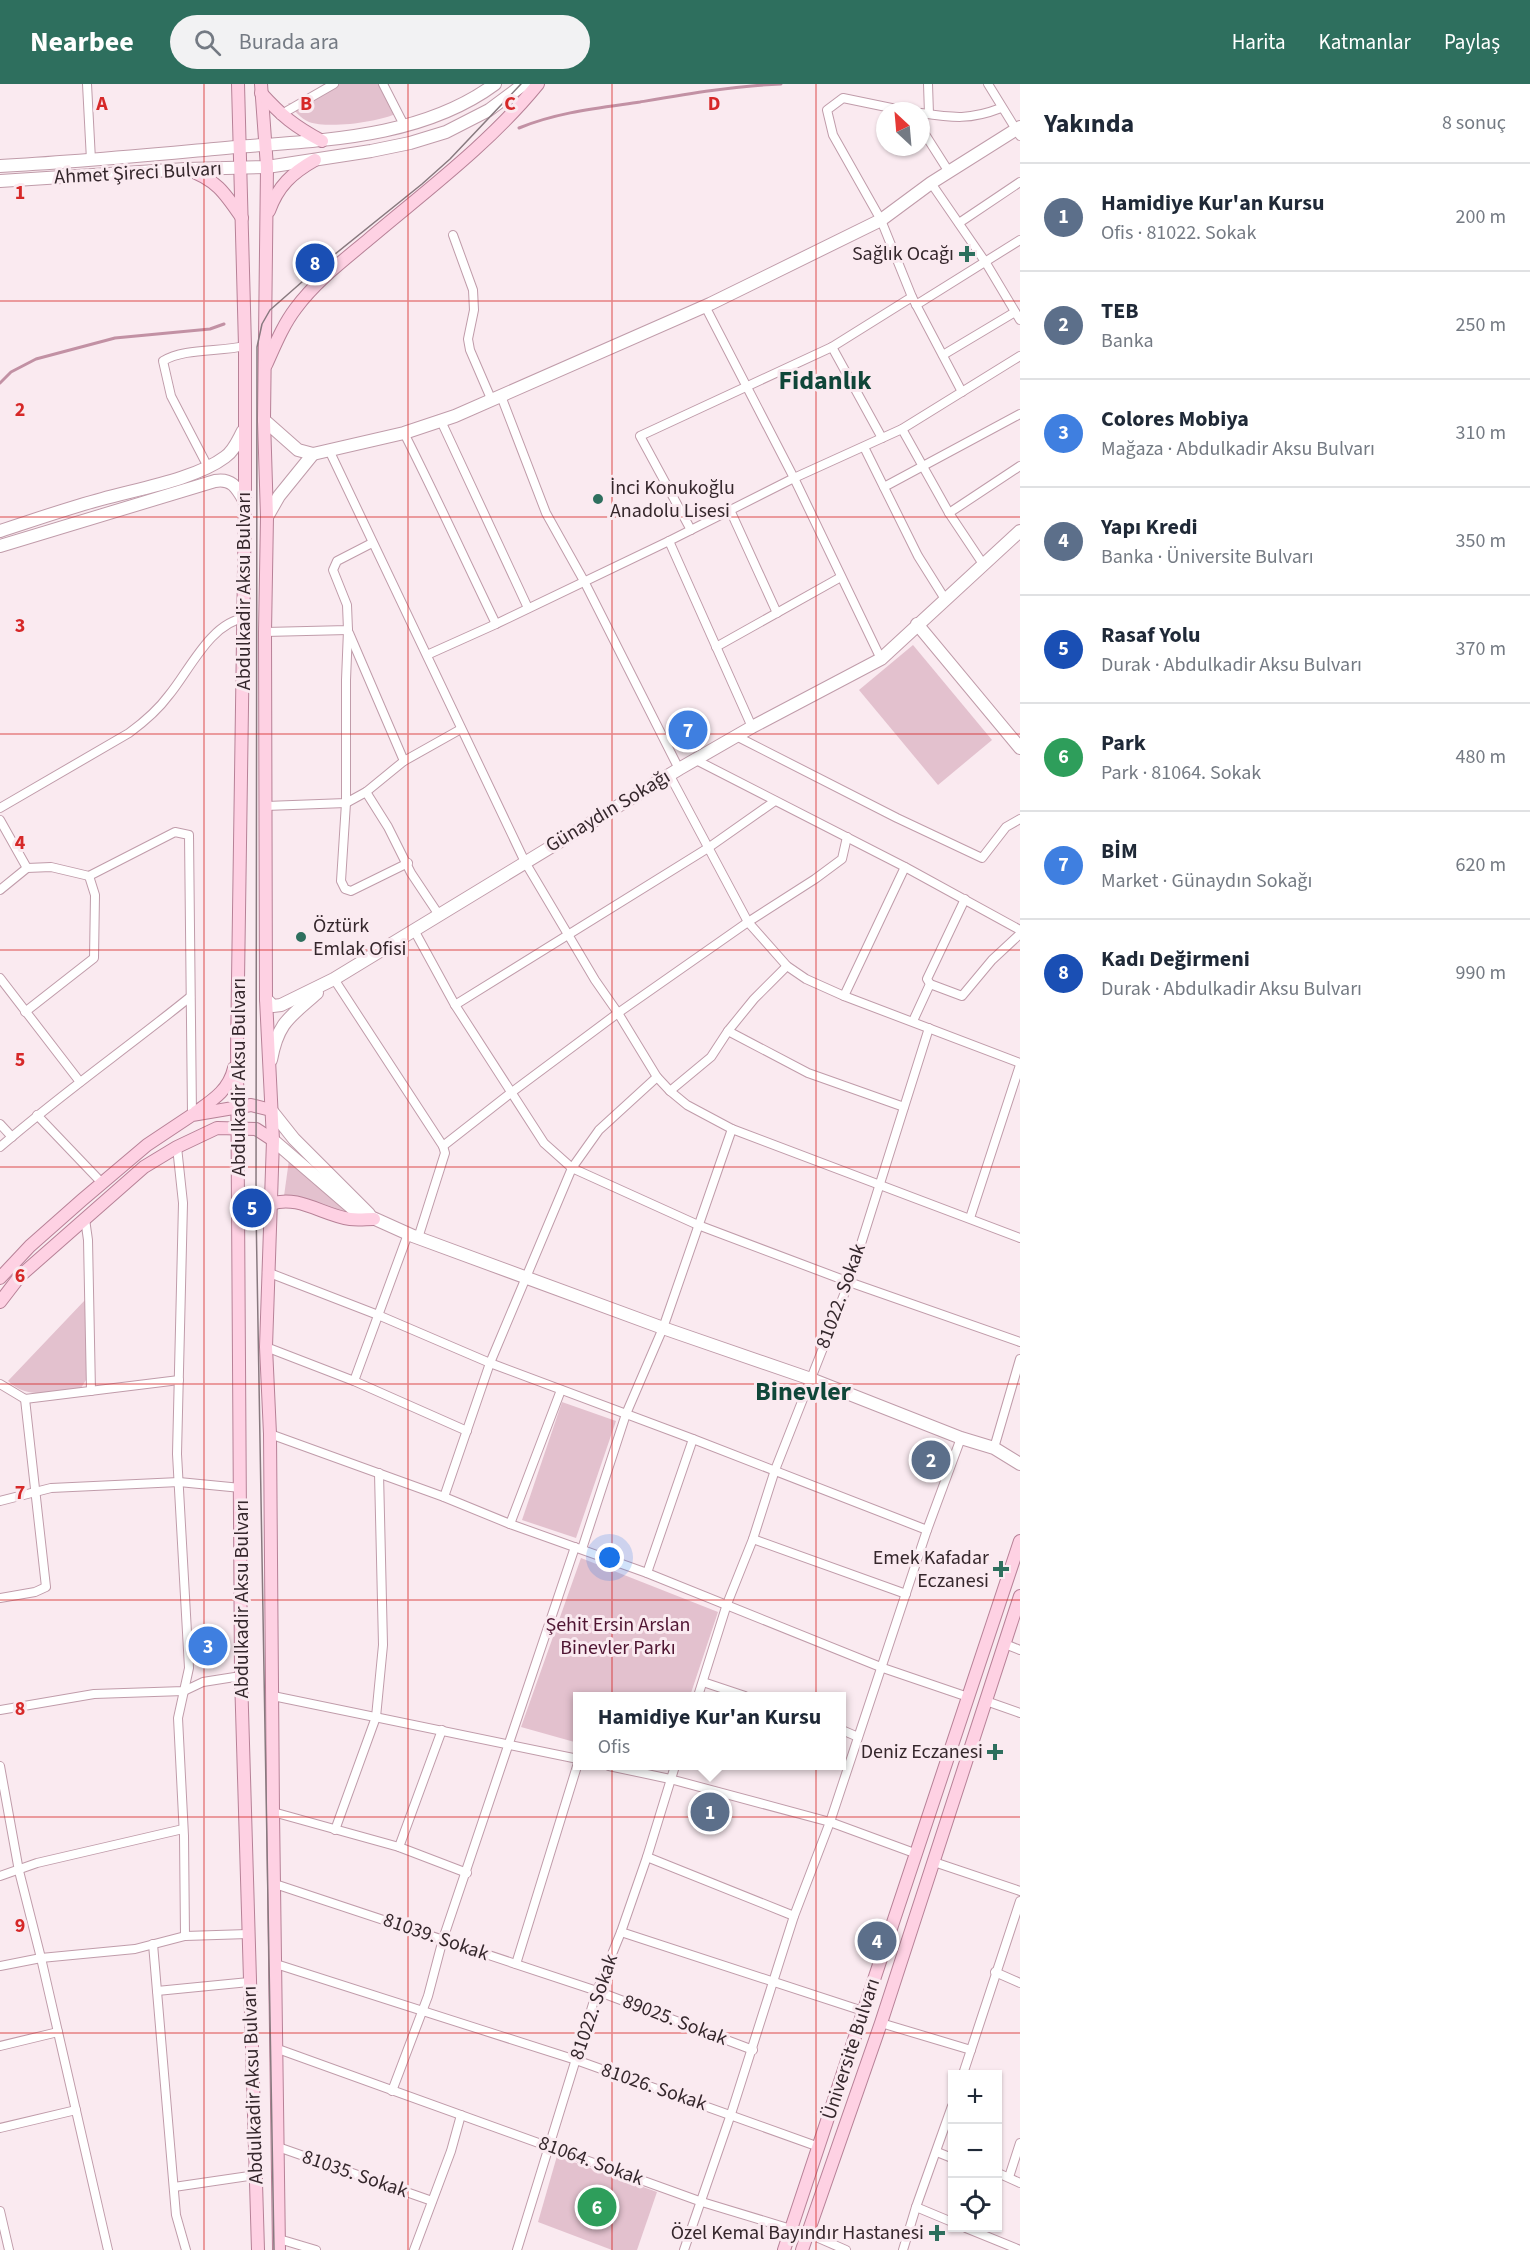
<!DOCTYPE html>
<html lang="tr">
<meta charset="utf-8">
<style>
body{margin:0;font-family:"Source Sans 3",sans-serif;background:#f2f2f3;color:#1f2937}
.controls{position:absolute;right:18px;bottom:18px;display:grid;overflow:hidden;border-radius:0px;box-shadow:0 2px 4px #0004}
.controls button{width:54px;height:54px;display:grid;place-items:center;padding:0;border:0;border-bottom:2px solid #e0e1e3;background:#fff;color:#1f2937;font:30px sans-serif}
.compass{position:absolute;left:876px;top:18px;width:54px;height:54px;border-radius:50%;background:#fff;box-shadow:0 2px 4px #0004;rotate:334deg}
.you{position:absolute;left:610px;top:1474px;width:21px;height:21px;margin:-15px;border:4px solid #fff;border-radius:50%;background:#1a73e8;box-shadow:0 0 0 9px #1a73e833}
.badge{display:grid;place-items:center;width:39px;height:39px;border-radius:50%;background:#2e6f5e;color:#fff;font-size:20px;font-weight:700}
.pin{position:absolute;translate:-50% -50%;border:3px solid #fff;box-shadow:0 2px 6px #0006}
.popup{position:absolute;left:573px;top:1608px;width:273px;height:78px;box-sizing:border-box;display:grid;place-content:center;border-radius:0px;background:#fff;filter:drop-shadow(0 2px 4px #0005);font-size:20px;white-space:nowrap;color:#747a83}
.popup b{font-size:22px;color:#1f2937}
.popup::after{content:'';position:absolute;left:50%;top:100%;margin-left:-12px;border:12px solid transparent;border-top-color:#fff}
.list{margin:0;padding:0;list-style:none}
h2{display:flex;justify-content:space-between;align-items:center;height:78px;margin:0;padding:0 24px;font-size:26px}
h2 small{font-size:20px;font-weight:400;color:#747a83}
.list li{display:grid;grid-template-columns:39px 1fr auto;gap:18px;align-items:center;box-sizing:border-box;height:108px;padding:0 24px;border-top:2px solid #e0e1e3}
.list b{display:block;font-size:22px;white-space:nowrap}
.list p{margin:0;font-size:20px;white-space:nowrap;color:#747a83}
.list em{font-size:20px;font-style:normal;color:#747a83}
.icon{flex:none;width:33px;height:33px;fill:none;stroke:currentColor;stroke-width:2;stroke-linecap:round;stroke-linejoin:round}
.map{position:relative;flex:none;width:1020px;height:2166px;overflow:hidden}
header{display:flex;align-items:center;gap:36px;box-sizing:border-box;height:84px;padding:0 30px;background:#2e6f5e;color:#fff}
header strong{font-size:28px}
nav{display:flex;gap:33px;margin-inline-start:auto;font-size:21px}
.search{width:420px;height:54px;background:#f2f2f3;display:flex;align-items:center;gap:15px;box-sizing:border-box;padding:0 21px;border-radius:33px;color:#747a83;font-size:22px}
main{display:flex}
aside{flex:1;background:#fff}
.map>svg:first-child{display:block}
</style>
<header>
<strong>Nearbee</strong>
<div class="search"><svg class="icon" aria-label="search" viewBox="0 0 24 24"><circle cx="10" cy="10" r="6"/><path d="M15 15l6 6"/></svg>Burada ara</div>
<nav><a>Harita</a><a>Katmanlar</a><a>Paylaş</a></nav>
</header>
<main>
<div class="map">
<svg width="1020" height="2166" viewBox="0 0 1020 2166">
<rect width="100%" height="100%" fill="#faeaf0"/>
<g fill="#e3c1ce">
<path d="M325,0H380L398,29C379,38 329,45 309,38C301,35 294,26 288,19L295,20Z"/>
<polygon points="913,561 992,656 938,701 859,606"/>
<polygon points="289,1076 353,1131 284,1112"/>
<path d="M86,1215V1296L81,1304C56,1307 28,1317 8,1297Z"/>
<polygon points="562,1318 616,1337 576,1454 522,1436"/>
<polygon points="581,1474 718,1528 690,1612 578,1612 578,1659 521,1643"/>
<polygon points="557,2072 657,2108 637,2166 612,2166 538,2138"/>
</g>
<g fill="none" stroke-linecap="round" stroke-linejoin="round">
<g stroke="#c291a4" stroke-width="3">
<path d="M519,44C558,28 599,24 640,18C687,10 733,2 781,0"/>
<polyline points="0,299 11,288 36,275 115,254 210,245 224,240"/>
</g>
<defs>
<g id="street">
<polyline points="87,0 91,76"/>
<polyline points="383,0 404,41"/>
<polyline points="928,0 929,30"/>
<polyline points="988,0 1020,52"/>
<polyline points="906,27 843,14 827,26 833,51 881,136 912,213 962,308"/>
<path d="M921,29C954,34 970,36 1001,24"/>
<polyline points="280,31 334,0"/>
<polyline points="921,44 949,88"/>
<polyline points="931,99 986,179 1020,236"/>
<polyline points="959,139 1020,98"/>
<polyline points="453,151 473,206 474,226 468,255 470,266 492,317"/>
<polyline points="916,221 1020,156"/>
<polyline points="705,222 794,394 881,575"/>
<polyline points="832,263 882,354"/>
<polyline points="943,271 1015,228"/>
<polyline points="501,312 546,429 584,497 679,685"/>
<polyline points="441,337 528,524"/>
<polyline points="902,345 949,429 983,480"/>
<path d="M404,349C436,412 465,476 496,540"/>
<polyline points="864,363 918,472 945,515"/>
<polyline points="329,366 525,778 595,896 618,929 657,993 670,1007 687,1021 732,1045 1020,1154"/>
<path d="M208,383L171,312L163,277C184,264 219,268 245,262"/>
<polyline points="884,403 1020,330"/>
<polyline points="730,426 777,529"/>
<polyline points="949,429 1020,382"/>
<polyline points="691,446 640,352 832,263 912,213"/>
<polyline points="669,457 752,643"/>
<polyline points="348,546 346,596 346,719 341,797 345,805 351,807 408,779"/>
<polyline points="265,548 348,546 347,521 333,486 337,477 372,459"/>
<polyline points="349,549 404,677"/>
<polyline points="716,563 841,493"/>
<polyline points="427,571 496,540 669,457 794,394 902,345 1020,272"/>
<polyline points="736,652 897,734 982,774 1006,743 1020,735"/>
<polyline points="696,676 905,783 1020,846"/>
<polyline points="669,690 748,838 787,882 806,895 844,912 1020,979"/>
<polyline points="366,708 404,677 461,645"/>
<polyline points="266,722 346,719 366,708 388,743 411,789 439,831"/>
<path d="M0,724L129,649C144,638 158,626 169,611C189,587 211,538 245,534"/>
<polyline points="0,736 27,784"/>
<polyline points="0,806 27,784 51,783 89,792 175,748 189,751 192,1031"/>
<polyline points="414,846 455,921 544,1059 572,1084 698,1141 849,1198 1020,1258"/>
<polyline points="0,894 80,998"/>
<polyline points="334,895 443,1062 512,1008 618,929 748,838 815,795 842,775 847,753"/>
<polyline points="930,900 962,912 992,876 1020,850"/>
<polyline points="844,912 905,783"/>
<polyline points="455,921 708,764 775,717"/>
<polyline points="25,928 94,874 95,811 89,792"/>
<polyline points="913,937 930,900 927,895 965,815"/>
<polyline points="728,947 808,989 904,1023"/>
<polyline points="670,1007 711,973 728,947 754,915 787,882"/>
<polyline points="37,1031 102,1099"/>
<polyline points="0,1040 12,1053"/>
<path d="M0,1063C61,1010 127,964 190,913"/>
<polyline points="177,1063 183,1119 177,1370 189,1584 178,1634 184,1752 185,1852"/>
<polyline points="970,1134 1020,981"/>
<polyline points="85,1135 88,1156 91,1307"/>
<polyline points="418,1154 445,1069 443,1062"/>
<polyline points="267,1188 378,1231 490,1279 693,1355 927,1446"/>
<polyline points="266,1263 354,1297 467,1347"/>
<polyline points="354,1297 408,1150"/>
<polyline points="0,1300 25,1315 179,1296"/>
<polyline points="270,1350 444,1413 510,1440 647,1489 883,1584 968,1613"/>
<polyline points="994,1364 1020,1275"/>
<polyline points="444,1413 490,1279 572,1084 599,1046 657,993"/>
<polyline points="0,1417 51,1404 179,1398 241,1404"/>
<polyline points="510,1440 561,1306"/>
<polyline points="753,1455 906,1510"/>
<polyline points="582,1465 626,1330 663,1244 732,1045"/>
<polyline points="647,1489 693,1355"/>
<polyline points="0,1514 35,1508 46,1503 25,1315"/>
<polyline points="1005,1560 1020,1566"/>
<polyline points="703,1598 745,1612"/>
<polyline points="273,1612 578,1675"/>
<polyline points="698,1612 727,1520 753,1455 775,1386 849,1198 929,944"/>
<polyline points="986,1617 1020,1629"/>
<polyline points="0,1626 94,1610 184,1607 203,1598 241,1592"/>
<polyline points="842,1646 858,1653"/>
<polyline points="0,1682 19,1787 41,1874 108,2166"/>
<polyline points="609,1682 670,1695 830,1738 917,1770"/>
<polyline points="273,1728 399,1763 467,1789"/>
<polyline points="335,1746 376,1633 383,1561 379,1389"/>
<polyline points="399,1763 442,1646"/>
<polyline points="647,1773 794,1832"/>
<polyline points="934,1778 1020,1807"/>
<polyline points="0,1792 37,1779 183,1745"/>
<polyline points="275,1800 597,1907 753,1966"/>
<polyline points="621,1848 863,1927"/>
<polyline points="153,1860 176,2131 186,2166"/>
<polyline points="276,1880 576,1976 819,2063"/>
<polyline points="516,1880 578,1679"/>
<polyline points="0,1882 41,1874 135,1865 185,1852 248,1850"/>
<polyline points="995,1888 1020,1899"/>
<polyline points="157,1907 249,1898"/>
<polyline points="881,1939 971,1966"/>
<polyline points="0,1962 58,1948"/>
<polyline points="278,1965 702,2118 791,2145"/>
<polyline points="963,1990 1020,1817"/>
<polyline points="392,2007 428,1912 443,1855 575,1463"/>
<polyline points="0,2044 76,2026"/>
<polyline points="278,2063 432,2117"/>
<polyline points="937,2068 952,2074"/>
<polyline points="998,2089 1020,2099"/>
<polyline points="1009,2093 1020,2059"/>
<polyline points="174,2103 256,2091"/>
<polyline points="916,2123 952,2138"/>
<polyline points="0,2127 9,2166"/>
<polyline points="966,2144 1020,2166"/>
<polyline points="807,2149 846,2166"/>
<polyline points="279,2155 316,2166"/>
<polyline points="414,2166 451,2067 461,2031"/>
<polyline points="517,2166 597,1907 621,1848 647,1773 675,1682"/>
<polyline points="684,2166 731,2030 794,1832 830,1738 927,1446 961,1354"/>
<polyline points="903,2166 916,2123 952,2022"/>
</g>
<g id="secondary">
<path d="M0,82C79,78 158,70 237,63C324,56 422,54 495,0"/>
<polyline points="0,97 186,85 267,83 371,67 410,59 446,48 489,26 524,0"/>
<polyline points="264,336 298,366 313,370 404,349 455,332 710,220 881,136 931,99 1020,43"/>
<polyline points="267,433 279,412 313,370"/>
<path d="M0,447C34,436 68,424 102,415C137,405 196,395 225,373C234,367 238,356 243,347"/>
<path d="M0,462L215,397C232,394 237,404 245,418"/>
<polyline points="917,540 1020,664"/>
<polyline points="266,915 273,922 281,921 334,895 679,685 752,643 881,575 1020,447"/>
<path d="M271,976C278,938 290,933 317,909"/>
<polyline points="271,1026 294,1055 369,1130"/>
<polyline points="273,1056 353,1125 413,1152 663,1244 811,1295 961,1354 994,1364 1020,1380"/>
</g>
<g id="primary">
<polyline points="238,0 245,262 245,418 237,965 241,1592 258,2166"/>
<polyline points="261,0 267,83 264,336 267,433 265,548 266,915 273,1056 266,1263 270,1350 273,1728 279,2166"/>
<path d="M261,9C282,32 294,42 322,57"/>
<path d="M186,85C216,95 225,109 242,134"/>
<path d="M269,127C278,102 292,89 315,76"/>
<path d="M266,281C275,261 283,241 296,224C316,197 344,176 369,155C427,106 490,59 538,0"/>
<path d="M196,1028C213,1016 229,1006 234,984"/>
<path d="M271,1120C298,1110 324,1132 350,1135C358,1136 366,1135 374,1135"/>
<polyline points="0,1194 30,1162 82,1116 147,1061 192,1031 251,1021 271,1026"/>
<polyline points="0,1218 20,1192 144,1083 177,1063 217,1044 256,1045 273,1056"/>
<polyline points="784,2166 1020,1457"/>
<polyline points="802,2166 881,1939 1020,1512"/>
</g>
</defs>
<use href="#street" stroke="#c09caa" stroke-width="10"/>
<use href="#secondary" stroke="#c09caa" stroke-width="14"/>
<use href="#primary" stroke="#b78197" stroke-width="14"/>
<use href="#street" stroke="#fff" stroke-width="8"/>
<use href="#secondary" stroke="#fff" stroke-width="12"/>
<use href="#primary" stroke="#fed1e3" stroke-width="12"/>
<polyline stroke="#88797f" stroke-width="1.5" points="274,2166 256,1125 257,263 262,240 270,226 319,183 422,100 450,75 521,0"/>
</g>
<path fill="none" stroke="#d62828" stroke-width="1.5" stroke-opacity="0.55" d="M204,0V2166M408,0V2166M612,0V2166M816,0V2166M0,217H1020M0,433H1020M0,650H1020M0,866H1020M0,1083H1020M0,1300H1020M0,1516H1020M0,1733H1020M0,1949H1020"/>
<g fill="#2e6f5e" stroke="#faeaf0" stroke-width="2">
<path d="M964 161h6v6h6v6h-6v6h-6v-6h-6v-6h6z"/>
<circle cx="598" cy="415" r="6"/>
<circle cx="301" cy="853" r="6"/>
<path d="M998 1476h6v6h6v6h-6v6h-6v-6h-6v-6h6z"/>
<path d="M992 1659h6v6h6v6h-6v6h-6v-6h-6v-6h6z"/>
<path d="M934 2140h6v6h6v6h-6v6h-6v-6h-6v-6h6z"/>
</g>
<g text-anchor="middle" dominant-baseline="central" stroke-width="6" stroke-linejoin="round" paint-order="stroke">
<g font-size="20" fill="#35272c" stroke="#faeaf0">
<text transform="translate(138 89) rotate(-3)">Ahmet Şireci Bulvarı</text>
<text transform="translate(244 507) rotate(-90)">Abdulkadir Aksu Bulvarı</text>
<text transform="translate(608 727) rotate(-31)">Günaydın Sokağı</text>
<text transform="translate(239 993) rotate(-90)">Abdulkadir Aksu Bulvarı</text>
<text transform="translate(841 1212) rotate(-70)">81022. Sokak</text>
<text transform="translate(242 1515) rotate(-90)">Abdulkadir Aksu Bulvarı</text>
<text transform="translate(436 1853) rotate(19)">81039. Sokak</text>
<text transform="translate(594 1923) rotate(-71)">81022. Sokak</text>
<text transform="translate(675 1936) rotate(21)">89025. Sokak</text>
<text transform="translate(851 1965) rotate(-72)">Üniversite Bulvarı</text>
<text transform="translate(253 2001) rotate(-92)">Abdulkadir Aksu Bulvarı</text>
<text transform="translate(654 2003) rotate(19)">81026. Sokak</text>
<text transform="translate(591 2077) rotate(20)">81064. Sokak</text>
<text transform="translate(355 2090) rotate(19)">81035. Sokak</text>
</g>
<g font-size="20" fill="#35272c" stroke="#faeaf0" text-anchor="end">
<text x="954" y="170">Sağlık Ocağı</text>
<text x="610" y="404" text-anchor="start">İnci Konukoğlu<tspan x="610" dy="23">Anadolu Lisesi</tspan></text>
<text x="313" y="842" text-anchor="start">Öztürk<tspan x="313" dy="23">Emlak Ofisi</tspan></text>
<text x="989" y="1474">Emek Kafadar<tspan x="989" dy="23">Eczanesi</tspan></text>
<text x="983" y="1668">Deniz Eczanesi</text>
<text x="924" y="2149">Özel Kemal Bayındır Hastanesi</text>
</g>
<g font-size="20" fill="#4f1532" stroke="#faeaf0">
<text x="618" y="1541">Şehit Ersin Arslan<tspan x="618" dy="23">Binevler Parkı</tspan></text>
</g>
<g font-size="26" font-weight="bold" fill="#0f4639" stroke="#faeaf0">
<text x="825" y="296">Fidanlık</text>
<text x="803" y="1307">Binevler</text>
</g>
</g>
<g font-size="20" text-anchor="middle" font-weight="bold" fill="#d62828" stroke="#faeaf0" stroke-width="6" stroke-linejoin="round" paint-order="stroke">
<text x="102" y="26">A</text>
<text x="306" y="26">B</text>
<text x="510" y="26">C</text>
<text x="714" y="26">D</text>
<text x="20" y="115">1</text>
<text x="20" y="332">2</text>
<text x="20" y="548">3</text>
<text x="20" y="765">4</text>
<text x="20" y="982">5</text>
<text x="20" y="1198">6</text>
<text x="20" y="1415">7</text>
<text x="20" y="1631">8</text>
<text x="20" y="1848">9</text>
</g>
</svg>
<div class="controls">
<button>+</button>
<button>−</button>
<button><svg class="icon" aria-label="locate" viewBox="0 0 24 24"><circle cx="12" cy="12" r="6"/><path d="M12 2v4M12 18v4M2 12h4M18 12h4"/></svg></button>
</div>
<svg class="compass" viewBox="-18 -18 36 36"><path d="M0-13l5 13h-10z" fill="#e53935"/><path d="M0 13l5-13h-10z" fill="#747a83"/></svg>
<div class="you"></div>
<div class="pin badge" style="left:710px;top:1728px;background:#5c6f8a">1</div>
<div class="popup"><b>Hamidiye Kur'an Kursu</b>Ofis</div>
<div class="pin badge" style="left:931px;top:1376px;background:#5c6f8a">2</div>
<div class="pin badge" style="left:208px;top:1562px;background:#3f7fe0">3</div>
<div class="pin badge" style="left:877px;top:1857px;background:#5c6f8a">4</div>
<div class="pin badge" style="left:252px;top:1124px;background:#1a4fb4">5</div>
<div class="pin badge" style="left:597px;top:2123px;background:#2e9e5b">6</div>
<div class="pin badge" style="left:688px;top:646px;background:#3f7fe0">7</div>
<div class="pin badge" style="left:315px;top:179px;background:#1a4fb4">8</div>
</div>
<aside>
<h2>Yakında<small>8 sonuç</small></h2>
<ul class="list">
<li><span class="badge" style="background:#5c6f8a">1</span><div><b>Hamidiye Kur'an Kursu</b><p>Ofis · 81022. Sokak</p></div><em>200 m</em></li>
<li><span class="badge" style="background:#5c6f8a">2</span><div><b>TEB</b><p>Banka</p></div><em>250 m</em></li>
<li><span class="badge" style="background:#3f7fe0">3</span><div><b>Colores Mobiya</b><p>Mağaza · Abdulkadir Aksu Bulvarı</p></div><em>310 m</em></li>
<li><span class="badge" style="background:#5c6f8a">4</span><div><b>Yapı Kredi</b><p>Banka · Üniversite Bulvarı</p></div><em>350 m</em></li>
<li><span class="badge" style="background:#1a4fb4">5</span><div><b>Rasaf Yolu</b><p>Durak · Abdulkadir Aksu Bulvarı</p></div><em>370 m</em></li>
<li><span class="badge" style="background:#2e9e5b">6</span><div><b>Park</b><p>Park · 81064. Sokak</p></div><em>480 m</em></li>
<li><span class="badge" style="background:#3f7fe0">7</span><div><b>BİM</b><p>Market · Günaydın Sokağı</p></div><em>620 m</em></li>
<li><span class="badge" style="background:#1a4fb4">8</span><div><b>Kadı Değirmeni</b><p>Durak · Abdulkadir Aksu Bulvarı</p></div><em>990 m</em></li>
</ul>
</aside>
</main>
